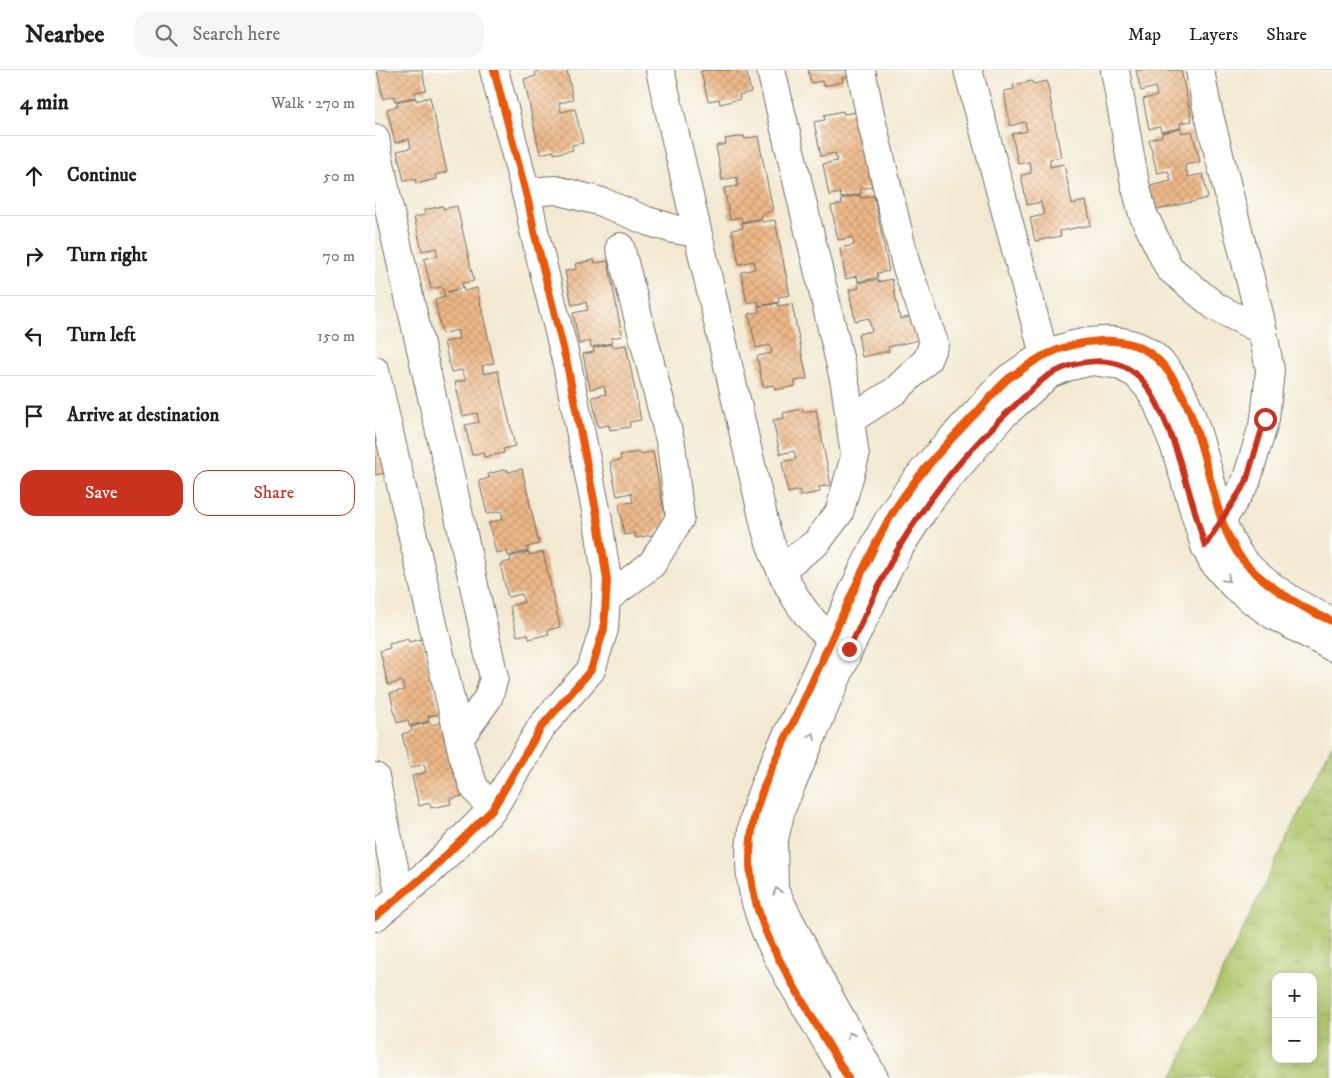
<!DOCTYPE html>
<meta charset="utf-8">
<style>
body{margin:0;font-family:"IM FELL DW Pica",serif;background:#f6f6f6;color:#202124}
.controls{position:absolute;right:15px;bottom:15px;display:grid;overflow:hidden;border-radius:10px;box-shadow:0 2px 12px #0003}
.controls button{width:45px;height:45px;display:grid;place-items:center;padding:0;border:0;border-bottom:1px solid #e0e0e0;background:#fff;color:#202124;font:25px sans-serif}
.stop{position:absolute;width:15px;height:15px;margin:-11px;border:4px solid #c8321e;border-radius:50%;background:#fff}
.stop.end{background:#c8321e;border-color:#fff;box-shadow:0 1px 5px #0008}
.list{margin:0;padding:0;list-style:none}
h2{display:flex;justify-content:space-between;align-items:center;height:65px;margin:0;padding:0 20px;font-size:21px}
h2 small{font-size:16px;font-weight:400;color:#757577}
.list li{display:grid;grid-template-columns:32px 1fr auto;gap:15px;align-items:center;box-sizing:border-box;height:80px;padding:0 20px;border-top:1px solid #e0e0e0}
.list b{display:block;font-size:19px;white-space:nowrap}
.list em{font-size:16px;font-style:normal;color:#757577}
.actions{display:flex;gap:10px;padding:15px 20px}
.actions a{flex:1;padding:11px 0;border:1px solid #c8321e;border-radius:15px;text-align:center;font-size:18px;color:#c8321e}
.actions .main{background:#c8321e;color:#fff}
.icon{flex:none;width:28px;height:28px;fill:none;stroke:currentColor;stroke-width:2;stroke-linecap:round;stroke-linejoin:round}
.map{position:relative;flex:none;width:957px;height:1008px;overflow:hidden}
header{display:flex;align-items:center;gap:30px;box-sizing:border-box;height:70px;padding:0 25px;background:#fff;border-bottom:1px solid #e0e0e0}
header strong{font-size:24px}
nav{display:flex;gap:28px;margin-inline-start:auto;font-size:18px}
.search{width:350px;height:45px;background:#f6f6f6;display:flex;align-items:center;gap:12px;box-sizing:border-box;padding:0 18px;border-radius:15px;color:#757577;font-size:19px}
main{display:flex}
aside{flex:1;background:#fff}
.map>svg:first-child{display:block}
</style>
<header>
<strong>Nearbee</strong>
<div class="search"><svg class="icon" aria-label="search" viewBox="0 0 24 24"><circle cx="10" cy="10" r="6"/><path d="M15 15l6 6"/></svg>Search here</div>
<nav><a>Map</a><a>Layers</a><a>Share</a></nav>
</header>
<main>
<aside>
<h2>4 min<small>Walk · 270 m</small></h2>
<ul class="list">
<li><svg class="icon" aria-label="ahead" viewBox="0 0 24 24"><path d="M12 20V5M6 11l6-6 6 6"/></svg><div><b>Continue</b></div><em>50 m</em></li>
<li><svg class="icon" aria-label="right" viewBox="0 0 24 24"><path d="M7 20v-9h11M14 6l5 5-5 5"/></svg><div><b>Turn right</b></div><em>70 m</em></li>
<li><svg class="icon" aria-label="left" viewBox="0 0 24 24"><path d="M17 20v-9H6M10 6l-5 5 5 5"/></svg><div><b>Turn left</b></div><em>150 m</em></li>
<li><svg class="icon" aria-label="arrive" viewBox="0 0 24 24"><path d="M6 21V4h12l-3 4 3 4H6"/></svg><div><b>Arrive at destination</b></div></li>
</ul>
<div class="actions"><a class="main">Save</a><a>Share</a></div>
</aside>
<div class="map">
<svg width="957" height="1008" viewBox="0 0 957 1008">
<defs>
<pattern id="grass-tufts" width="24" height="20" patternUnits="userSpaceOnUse" patternTransform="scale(1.25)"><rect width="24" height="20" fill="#aec66b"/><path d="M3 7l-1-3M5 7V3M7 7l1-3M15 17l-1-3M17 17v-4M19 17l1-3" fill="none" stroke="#96aa5d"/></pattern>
<pattern id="building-cross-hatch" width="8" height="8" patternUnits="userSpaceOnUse" patternTransform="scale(1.25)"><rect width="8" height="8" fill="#ecb889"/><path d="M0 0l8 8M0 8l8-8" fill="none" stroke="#cb9e76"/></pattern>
</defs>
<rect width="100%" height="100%" fill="#fdfcf7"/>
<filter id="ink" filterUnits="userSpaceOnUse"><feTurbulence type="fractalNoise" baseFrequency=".02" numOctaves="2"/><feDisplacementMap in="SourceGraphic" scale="10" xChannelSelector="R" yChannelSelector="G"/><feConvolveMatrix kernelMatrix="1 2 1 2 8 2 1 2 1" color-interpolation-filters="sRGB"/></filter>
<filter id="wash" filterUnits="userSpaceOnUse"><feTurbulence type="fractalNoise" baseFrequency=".0096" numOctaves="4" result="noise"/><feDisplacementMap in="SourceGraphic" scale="20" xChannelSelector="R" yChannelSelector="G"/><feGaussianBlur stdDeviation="1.12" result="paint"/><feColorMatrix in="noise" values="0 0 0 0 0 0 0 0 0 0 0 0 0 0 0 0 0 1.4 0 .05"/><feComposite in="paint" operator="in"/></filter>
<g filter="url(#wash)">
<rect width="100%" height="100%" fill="#f3e9d2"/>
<path fill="url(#grass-tufts)" stroke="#6c784b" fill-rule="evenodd" d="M957,674V1008H797ZM901,907H938V989H901Z"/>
<g id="blocks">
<g fill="url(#building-cross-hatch)">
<polygon points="2,0 47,0 51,20 40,22 40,27 20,31 19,26 8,29"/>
<polygon points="168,0 180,0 181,2 192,0 198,30 184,33 186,42 200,39 208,73 197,75 198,80 179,84 179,81 165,84 149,9 161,6 160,2"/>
<polygon points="331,0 371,0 376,22 364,25 365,29 345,34 344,29 333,31 326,1"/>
<polygon points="433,0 478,0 479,5 467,8 468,12 448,16 447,11 436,13"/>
<polygon points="761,0 806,0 817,51 805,53 806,58 786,62 785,57 774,59 768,29 782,26 780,17 766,21"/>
<polygon points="657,11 658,14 672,11 686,87 675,89 675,97 689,94 697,134 711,131 716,155 685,161 686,166 660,171 655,148 669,145 666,132 652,135 646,105 656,103 656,98 654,92 643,94 637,64 652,61 650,52 635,56 629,21 639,19 638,15"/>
<polygon points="55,27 72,102 60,105 61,109 41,114 40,109 29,111 22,81 36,78 34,69 20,73 12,39 23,36 22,32 41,28 41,31"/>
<polygon points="468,41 469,44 482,42 497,117 485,119 486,124 466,128 465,123 454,125 448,94 462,91 460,83 446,86 439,52 450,50 449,45"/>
<polygon points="806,59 807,63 817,61 825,92 810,95 813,107 828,104 833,128 773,142 767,118 796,111 793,101 782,103 774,70 787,66 787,63"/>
<polygon points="369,66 370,69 383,66 398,141 386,144 387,148 367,152 366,147 355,149 349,118 363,116 362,107 347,110 341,76 351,74 350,69"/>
<polygon points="485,125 485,128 499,126 514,201 502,203 503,207 483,212 482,206 471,209 465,178 479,175 477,167 463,170 456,136 467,134 466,129"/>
<polygon points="68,136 68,139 82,136 99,211 87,213 88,218 72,222 88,218 89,221 102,218 119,293 107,296 109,304 123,301 140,376 128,379 129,383 109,387 108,382 97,385 90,355 104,352 102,343 88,346 80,312 91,310 87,300 76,302 69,272 84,269 82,260 67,264 60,230 70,227 69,222 67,217 56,219 49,189 63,186 61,178 47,181 39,147 50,145 49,140"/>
<polygon points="386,149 387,152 400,150 415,225 403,227 404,232 384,236 383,231 372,233 366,202 380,199 379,191 364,194 357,160 368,158 367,153"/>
<polygon points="219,190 220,193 233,191 247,266 236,268 237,273 216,277 215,271 204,274 198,243 213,240 211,232 197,235 190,201 201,199 200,194"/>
<polygon points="503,209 503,212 517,209 525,249 539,246 544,270 513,277 514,281 487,287 483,264 497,261 494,248 480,251 474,220 484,218 483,213"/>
<polygon points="403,233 403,236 417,234 432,309 420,311 420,316 400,320 399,315 388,317 382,286 397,283 395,275 381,278 374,244 384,242 383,237"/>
<polygon points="237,274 238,277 251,275 266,350 254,352 255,357 235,360 234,355 223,357 217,327 231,324 229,316 215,319 208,284 219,282 218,278"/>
<polygon points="427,339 428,342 441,340 456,415 444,417 445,422 425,426 424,420 413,423 407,392 421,389 419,381 405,384 398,350 409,348 408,343"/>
<polygon points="0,360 11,403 0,405"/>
<polygon points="264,382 265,384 278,382 292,457 281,460 282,464 261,468 260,463 249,465 244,434 258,432 256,423 242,426 235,392 246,390 245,385"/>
<polygon points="132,399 133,402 147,399 164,474 152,477 153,481 133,486 132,481 121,483 114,453 128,449 126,441 112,444 104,411 114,408 113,404"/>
<polygon points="154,482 154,485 168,482 185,557 173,560 174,564 154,569 153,564 142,566 135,536 149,532 147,524 133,527 125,494 136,491 135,487"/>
<polygon points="33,569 34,572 47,569 65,644 53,646 54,651 34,656 33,650 22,653 15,623 29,620 27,611 13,615 5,581 15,578 14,574"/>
<polygon points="55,652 56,655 69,652 87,726 75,729 76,734 56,738 55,733 44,736 37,706 51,702 49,694 35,698 27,664 37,661 36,657"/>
</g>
</g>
</g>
<g filter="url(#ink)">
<use href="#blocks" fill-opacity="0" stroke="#716e65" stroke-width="1"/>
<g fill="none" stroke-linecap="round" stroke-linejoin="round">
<defs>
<g id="minor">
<path d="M285,0L391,460C405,505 427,553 470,577"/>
<polyline points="396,0 470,313 480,386 464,443 441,473 406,499"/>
<polyline points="593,0 674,303"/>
<polyline points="740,0 760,114 768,144 794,198 841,237 888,261"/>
<polyline points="825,0 831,33 885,248 895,300 890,349 871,412 839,462"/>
<polyline points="0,68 16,148 79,423 119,608 113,628 84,669"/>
<polyline points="151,122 181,120 227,132 272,151 299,159 322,163"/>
<polyline points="0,301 88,685 99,717 117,740"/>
<polyline points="475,350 520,321 552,290 559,273 531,195 496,49 486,0"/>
<polyline points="231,529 277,494 305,448 296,374 245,177"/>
<polyline points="0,707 25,826"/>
<polyline points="0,847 54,802 117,740 167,656 216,600 229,559 232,510 222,445 192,294 159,161 154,135 119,0"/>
<path d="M473,1008C457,980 440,953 424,925C400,884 376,841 375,792C375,772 377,750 384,731C396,693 417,658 433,621C451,581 469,542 487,502C498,480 508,457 522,436C545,402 574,371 603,341C613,330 623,317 634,308C645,301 657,292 668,286C701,270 751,261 781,288C821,324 830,401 847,451C852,464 858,477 866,488C886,513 928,539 957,551"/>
<polyline points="499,1008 448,916 399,820 398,773 406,739 474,579 522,481 557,427 625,348 674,304 695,296 717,291 744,295 761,304 773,317 782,332 800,377 830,476 838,492 860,517 878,531 898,545 957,577"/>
</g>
</defs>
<use href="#minor" stroke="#716e65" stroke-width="30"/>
<use href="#minor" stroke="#fff" stroke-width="28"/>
<defs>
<g id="cycleway">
<polyline points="0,847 54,802 117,740 167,656 216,600 229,559 232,510 222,445 192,294 159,161 154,135 119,0"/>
<path d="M473,1008C457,980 440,953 424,925C400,884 376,841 375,792C375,772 377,750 384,731C396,693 417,658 433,621C451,581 469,542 487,502C498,480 508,457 522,436C545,402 574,371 603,341C613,330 623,317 634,308C645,301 657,292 668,286C701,270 751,261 781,288C821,324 830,401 847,451C852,464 858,477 866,488C886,513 928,539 957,551"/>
</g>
</defs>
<use href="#cycleway" stroke="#fdfcf7" stroke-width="11"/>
<use href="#cycleway" stroke="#e8590c" stroke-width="8"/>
</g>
<defs><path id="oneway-chevron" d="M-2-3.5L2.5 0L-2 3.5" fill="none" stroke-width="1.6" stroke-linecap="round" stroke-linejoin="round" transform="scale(1.25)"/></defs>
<g stroke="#a0a0a0">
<use href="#oneway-chevron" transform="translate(852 509) rotate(47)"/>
<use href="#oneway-chevron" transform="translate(437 666) rotate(-66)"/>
<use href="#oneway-chevron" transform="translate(402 821) rotate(-106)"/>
<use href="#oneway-chevron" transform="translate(475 965) rotate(-119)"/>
</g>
</g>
<g fill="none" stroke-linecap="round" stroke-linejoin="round" filter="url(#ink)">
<path stroke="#c8321e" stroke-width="6" d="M474,579C493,540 510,498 534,461C564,413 608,364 650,326C658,319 666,309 676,304C701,290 738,284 762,305C793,332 817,434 830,476L871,412L890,349"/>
</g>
</svg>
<div class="controls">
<button>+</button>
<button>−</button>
</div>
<div class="stop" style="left:890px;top:349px"></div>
<div class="stop end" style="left:474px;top:579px"></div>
</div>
</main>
